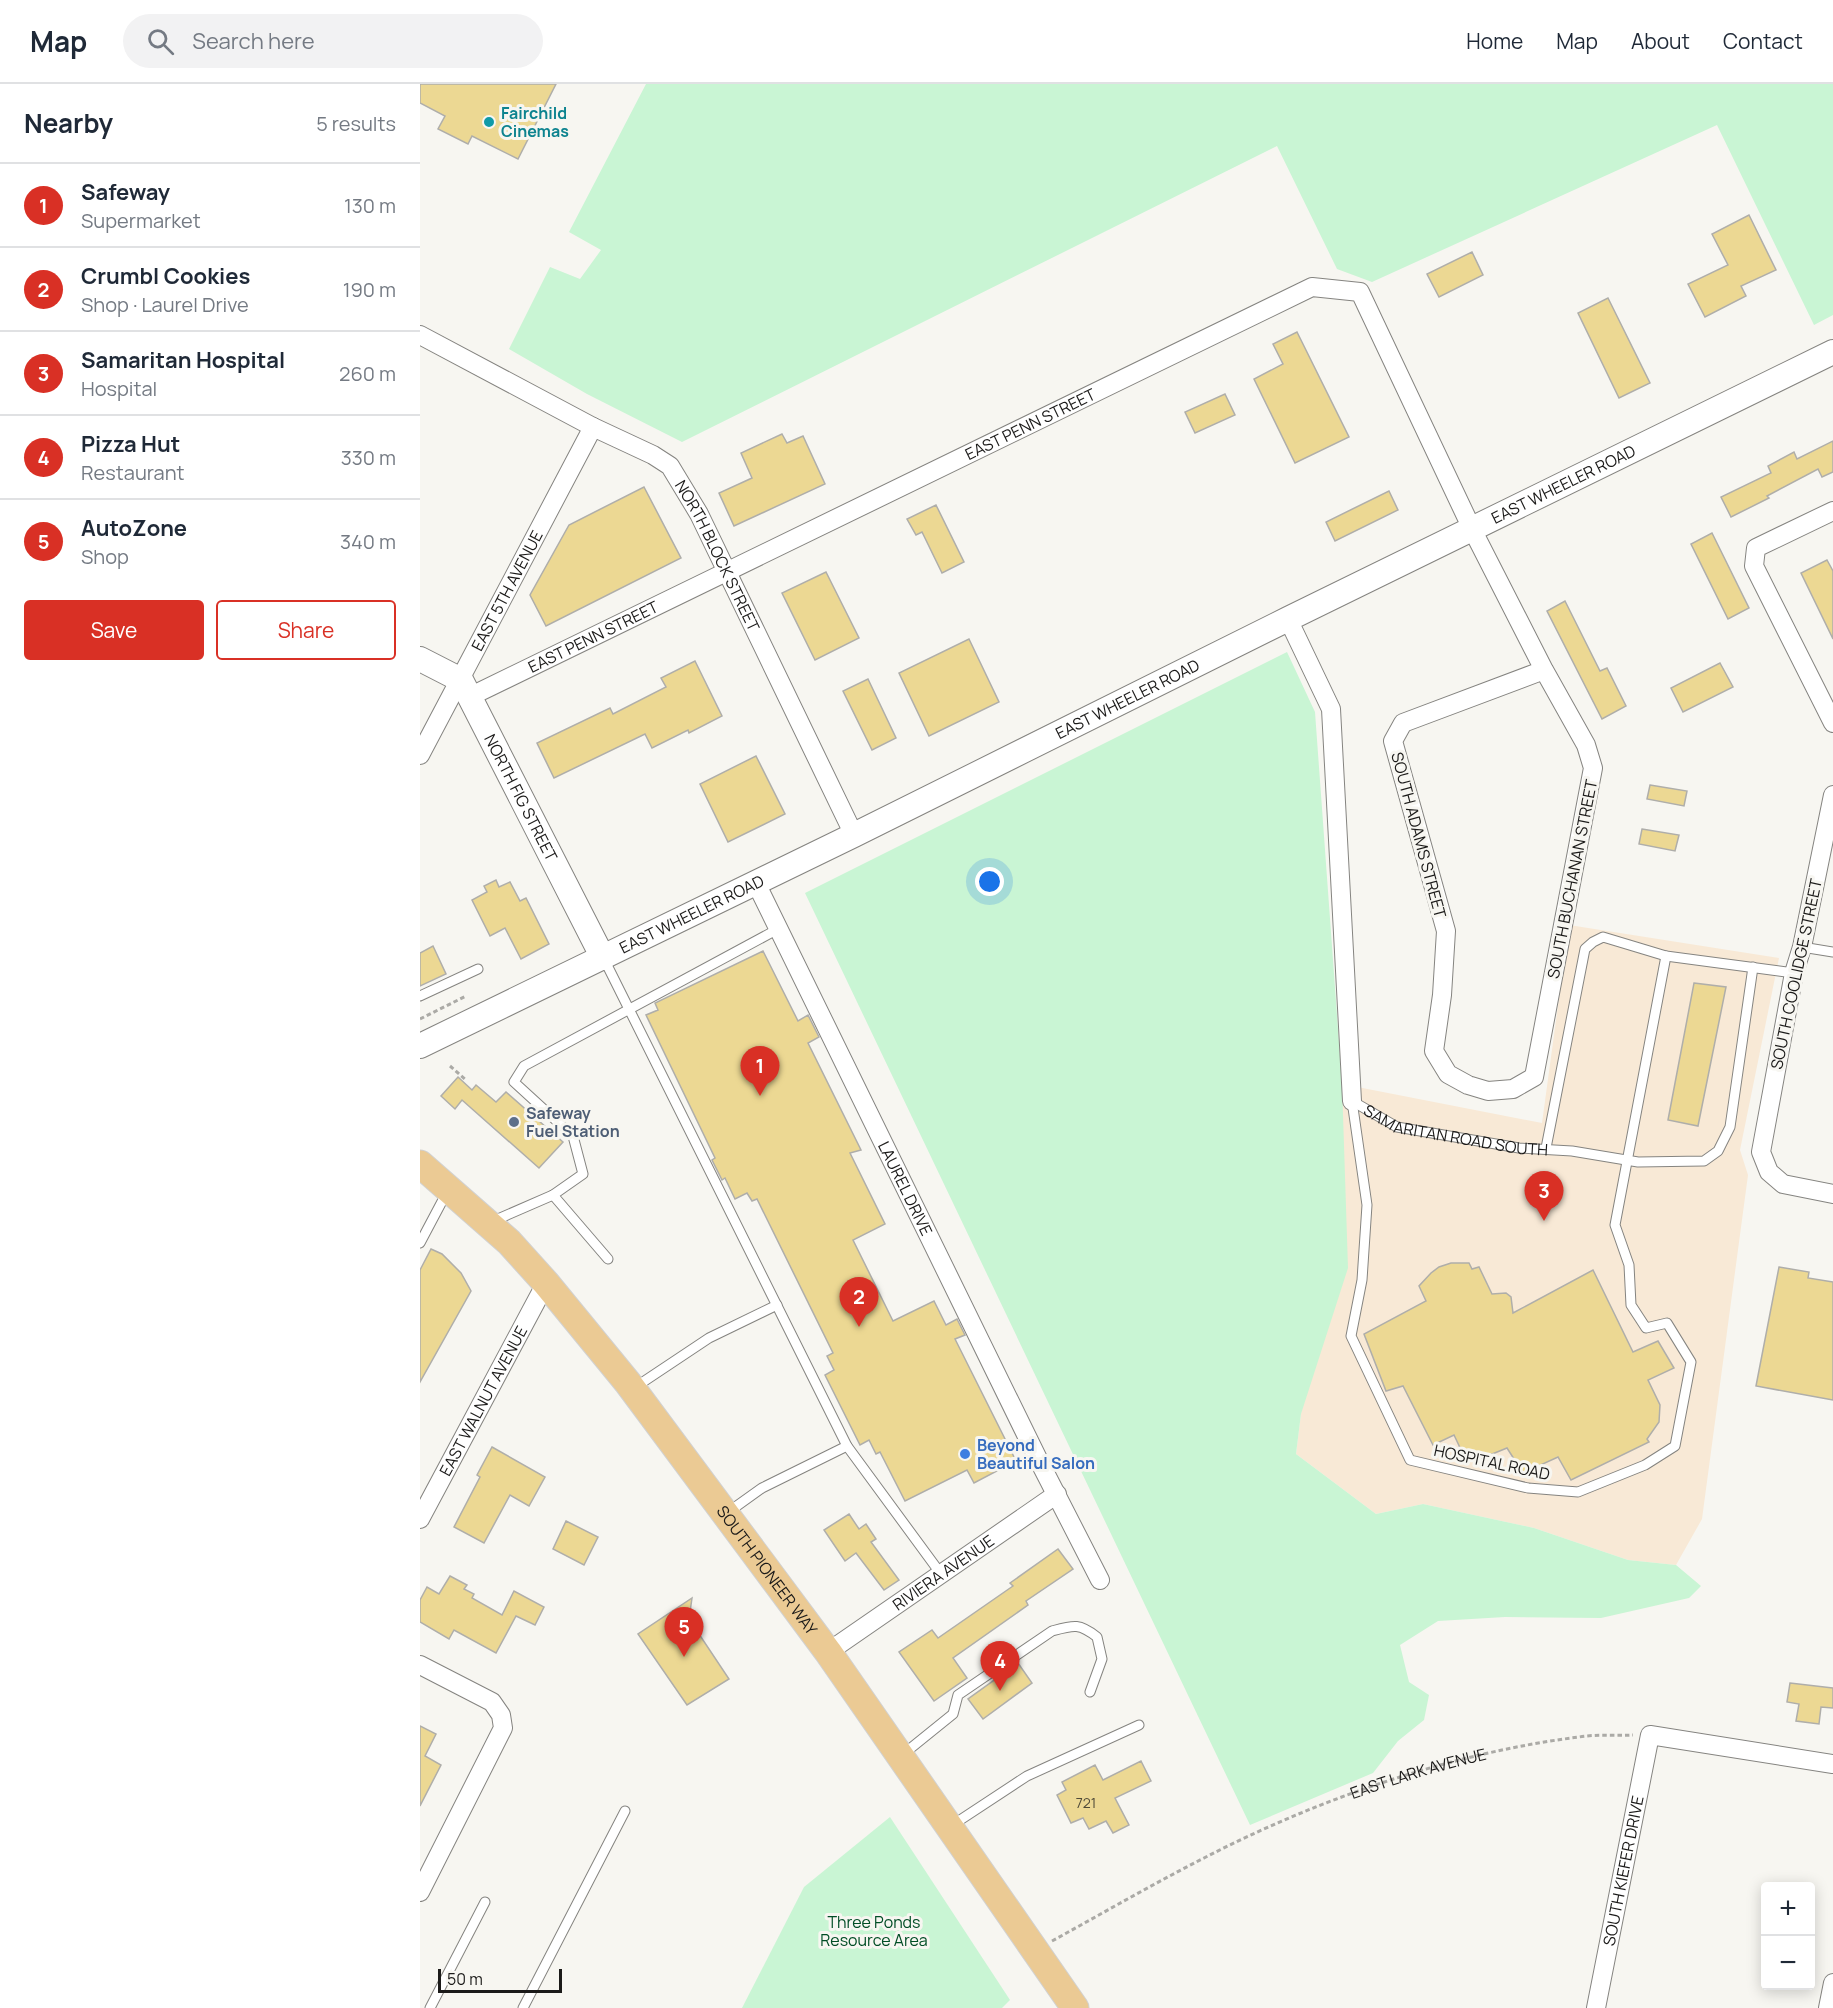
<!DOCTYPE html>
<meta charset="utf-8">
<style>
body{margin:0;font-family:Manrope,sans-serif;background:#f2f2f3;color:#1f2937}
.controls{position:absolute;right:18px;bottom:18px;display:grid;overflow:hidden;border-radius:6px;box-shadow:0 3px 15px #0003}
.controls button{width:54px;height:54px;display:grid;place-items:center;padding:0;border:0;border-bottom:2px solid #e0e1e3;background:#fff;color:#1f2937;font:30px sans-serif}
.scale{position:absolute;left:18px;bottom:15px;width:124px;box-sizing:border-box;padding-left:6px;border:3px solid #1b1a19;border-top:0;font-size:16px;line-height:21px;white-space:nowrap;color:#1b1a19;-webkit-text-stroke:4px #f7f6f1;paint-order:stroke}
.you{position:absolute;left:570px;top:798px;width:21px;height:21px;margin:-15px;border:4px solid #fff;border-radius:50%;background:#1a73e8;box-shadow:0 0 0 9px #1a73e833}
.badge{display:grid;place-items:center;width:39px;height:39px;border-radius:50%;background:#d93025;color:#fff;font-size:20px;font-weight:700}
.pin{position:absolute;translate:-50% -50px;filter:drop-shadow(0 2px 3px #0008)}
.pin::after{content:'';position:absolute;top:32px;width:21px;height:18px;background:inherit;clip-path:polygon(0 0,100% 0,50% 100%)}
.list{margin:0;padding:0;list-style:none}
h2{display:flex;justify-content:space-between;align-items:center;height:78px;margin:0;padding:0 24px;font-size:26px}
h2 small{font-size:20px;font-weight:400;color:#747a83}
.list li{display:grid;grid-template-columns:39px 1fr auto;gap:18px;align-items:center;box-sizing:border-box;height:84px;padding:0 24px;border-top:2px solid #e0e1e3}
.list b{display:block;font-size:22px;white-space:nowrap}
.list p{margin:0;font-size:20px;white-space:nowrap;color:#747a83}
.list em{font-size:20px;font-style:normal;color:#747a83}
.actions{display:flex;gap:12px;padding:18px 24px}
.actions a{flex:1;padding:14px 0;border:2px solid #d93025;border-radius:6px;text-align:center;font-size:21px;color:#d93025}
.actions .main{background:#d93025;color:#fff}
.icon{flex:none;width:33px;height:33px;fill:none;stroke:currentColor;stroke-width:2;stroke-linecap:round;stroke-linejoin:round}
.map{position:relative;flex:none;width:1413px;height:1924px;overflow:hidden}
header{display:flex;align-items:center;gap:36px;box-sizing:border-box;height:84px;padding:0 30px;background:#fff;border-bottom:2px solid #e0e1e3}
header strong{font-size:28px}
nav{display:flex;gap:33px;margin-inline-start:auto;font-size:21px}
.search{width:420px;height:54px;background:#f2f2f3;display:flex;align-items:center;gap:15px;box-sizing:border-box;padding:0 21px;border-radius:33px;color:#747a83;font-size:22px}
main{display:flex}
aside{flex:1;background:#fff}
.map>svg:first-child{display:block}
</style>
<header>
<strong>Map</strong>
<div class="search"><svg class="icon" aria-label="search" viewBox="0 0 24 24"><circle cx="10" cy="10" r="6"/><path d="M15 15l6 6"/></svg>Search here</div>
<nav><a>Home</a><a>Map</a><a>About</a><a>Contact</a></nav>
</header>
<main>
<aside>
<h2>Nearby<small>5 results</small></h2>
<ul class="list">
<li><span class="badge">1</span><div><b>Safeway</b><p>Supermarket</p></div><em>130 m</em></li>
<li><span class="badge">2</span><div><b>Crumbl Cookies</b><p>Shop · Laurel Drive</p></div><em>190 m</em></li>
<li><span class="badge">3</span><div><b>Samaritan Hospital</b><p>Hospital</p></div><em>260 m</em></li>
<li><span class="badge">4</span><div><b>Pizza Hut</b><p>Restaurant</p></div><em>330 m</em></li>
<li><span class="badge">5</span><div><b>AutoZone</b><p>Shop</p></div><em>340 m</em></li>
</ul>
<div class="actions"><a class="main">Save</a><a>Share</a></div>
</aside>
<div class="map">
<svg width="1413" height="1924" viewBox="0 0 1413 1924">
<rect width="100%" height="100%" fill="#f7f6f1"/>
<polygon fill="#f8e9d6" points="1149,841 1359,874 1320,1066 1328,1091 1282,1435 1256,1481 1208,1476 1114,1444 1003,1420 956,1430 876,1370 922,1000 1122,1039"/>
<g fill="#c9f5d4">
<polygon points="226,0 1413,0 1413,231 1394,241 1297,41 952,198 917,185 857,62 262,358 167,310 89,265 130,183 160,195 181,166 149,148"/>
<polygon points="867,568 895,628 922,1000 928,1184 881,1330 876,1370 956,1430 1003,1420 1114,1444 1208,1476 1256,1481 1281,1502 1269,1514 1181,1534 1085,1533 1018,1537 980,1561 989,1598 1009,1611 1004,1636 978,1657 953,1689 830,1741 385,809"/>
<polygon points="470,1733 590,1916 582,1924 322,1924 384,1803"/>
</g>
<g fill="#ecd893" stroke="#afaeaa" stroke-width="1.5">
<polygon points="0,0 136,0 98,75 52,52 48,60 18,45 25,32 0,19"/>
<polygon points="1329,131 1356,186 1321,202 1326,212 1285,233 1268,200 1308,181 1292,150"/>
<polygon points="1052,168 1063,191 1019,213 1007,190"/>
<polygon points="1188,214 1230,299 1199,314 1158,229"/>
<polygon points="877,248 929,353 875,379 834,295 863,280 853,260"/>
<polygon points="805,310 815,331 775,349 765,328"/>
<polygon points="362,350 367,359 383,352 405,400 314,442 299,409 332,394 321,369"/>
<polygon points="1413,357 1413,388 1402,393 1398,385 1347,412 1349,414 1311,433 1301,413 1351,389 1348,382 1374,368 1377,375"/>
<polygon points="224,403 261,474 126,542 110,511 149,441"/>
<polygon points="969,407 978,426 915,457 906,438"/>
<polygon points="516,421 544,478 522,489 502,448 496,451 487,435"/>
<polygon points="1292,449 1329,524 1308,535 1271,460"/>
<polygon points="1407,476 1413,487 1413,555 1381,489"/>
<polygon points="406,488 439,554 395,576 362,509"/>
<polygon points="1145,517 1180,587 1187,584 1206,622 1182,635 1127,527"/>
<polygon points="549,555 579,618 509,652 479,589"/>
<polygon points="275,577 302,632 269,649 268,646 232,664 225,650 134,694 117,659 190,624 193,630 246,603 241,594"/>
<polygon points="1300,579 1313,603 1263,628 1251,604"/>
<polygon points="448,595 476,654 452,666 423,607"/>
<polygon points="336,672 365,730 308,758 280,700"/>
<polygon points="1230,701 1267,707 1264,722 1227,715"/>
<polygon points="1222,745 1259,751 1255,767 1219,760"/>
<polygon points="76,796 79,803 90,798 100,817 106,814 129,860 101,875 85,844 70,852 52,816 67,808 64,802"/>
<polygon points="13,862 26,890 0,902 0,869"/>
<polygon points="343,867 378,937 388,931 399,953 388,959 441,1066 430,1069 465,1140 433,1156 473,1237 514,1217 526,1241 537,1235 545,1251 535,1255 596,1377 554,1399 547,1386 485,1417 460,1368 456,1370 449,1356 440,1361 405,1291 414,1286 407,1272 413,1269 337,1115 332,1117 327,1109 315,1115 305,1094 302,1096 292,1076 295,1074 226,931 238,926 235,919"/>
<polygon points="1274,899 1306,903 1278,1042 1248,1036"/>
<polygon points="38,993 52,1006 56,1001 76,1018 86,1008 143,1058 119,1084 42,1016 35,1025 21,1012"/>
<polygon points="11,1165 22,1170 41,1189 51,1207 0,1298 0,1186"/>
<polygon points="1031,1179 1049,1179 1052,1185 1059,1183 1072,1210 1086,1209 1091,1213 1093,1229 1173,1186 1213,1268 1238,1257 1254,1284 1228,1296 1240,1321 1239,1338 1227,1355 1229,1358 1151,1396 1138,1373 1103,1389 1087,1364 1055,1377 1050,1367 1043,1370 1034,1351 1013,1361 983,1302 966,1307 944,1250 1006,1217 999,1202 1011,1189 1019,1183"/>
<polygon points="1359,1183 1389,1188 1388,1194 1413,1198 1413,1316 1336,1302"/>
<polygon points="72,1363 125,1393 109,1422 90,1411 64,1459 34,1443 60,1393 57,1391"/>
<polygon points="429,1430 439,1445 446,1440 456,1455 451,1458 479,1496 464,1506 436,1469 425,1477 404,1446"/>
<polygon points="146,1437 178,1453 164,1481 133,1465"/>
<polygon points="638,1465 653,1485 606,1517 608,1521 533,1574 547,1594 514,1617 479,1568 512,1546 518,1554 593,1502 590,1499"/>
<polygon points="30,1492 47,1501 44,1505 54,1510 52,1514 82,1531 94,1507 124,1523 115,1541 96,1532 76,1569 34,1546 29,1555 0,1538 0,1516 7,1503 19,1510"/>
<polygon points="272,1514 269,1535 309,1595 267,1621 218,1550"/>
<polygon points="598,1579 612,1599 563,1635 548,1615"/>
<polygon points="1370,1599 1413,1604 1413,1624 1401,1623 1399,1640 1376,1637 1379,1620 1367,1618"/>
<polygon points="0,1642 16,1650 5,1672 21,1681 0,1722"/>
<polygon points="721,1677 731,1697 695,1714 709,1741 693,1749 686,1737 669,1745 663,1734 651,1739 637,1711 646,1706 642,1698 675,1681 683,1696"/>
</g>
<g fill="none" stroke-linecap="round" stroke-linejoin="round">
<defs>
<g id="lane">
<polyline points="1382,863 1413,868"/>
<polyline points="184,875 427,1362 521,1490"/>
<polyline points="0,912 58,885"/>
<polyline points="932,1017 947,1121 942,1196 931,1252 990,1376 1108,1404 1158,1408 1225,1381 1255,1362 1271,1278 1247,1239 1226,1244 1211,1221 1209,1181 1195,1141 1246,872"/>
<path id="s2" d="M932,1017L977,1043L1099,1064L1152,1067L1218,1078L1284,1077L1298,1067L1310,1043L1333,883"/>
<polyline points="1126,1064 1165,865 1173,858 1183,853 1246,872 1374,889"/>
<polyline points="71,1138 133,1111"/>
<polyline points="0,1159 27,1108"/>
<polyline points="188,1175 133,1111 163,1090 153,1052 94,998 104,982 358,845"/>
<polyline points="214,1304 289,1254 357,1221"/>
<polyline points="307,1429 342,1404 427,1362"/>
<path d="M481,1672L533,1630L538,1611L632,1547C654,1541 659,1539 677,1553L682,1575L670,1608"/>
<polyline points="531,1742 607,1692 719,1641"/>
<polyline points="10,1924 65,1818"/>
<polyline points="103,1924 205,1727"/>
</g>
<g id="street">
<path id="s3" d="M0,251L173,343L233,371L250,382L279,430L434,751"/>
<polyline points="1413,427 1336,464 1334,482 1413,639"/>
<polyline points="868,535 911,625 932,1017"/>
<path id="s4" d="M49,613L892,203L940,208L1052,445L1124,586L1166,661L1173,684L1114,993L1093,1005L1068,1007L1048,1001L1028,990L1014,967L1022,911L1026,847L973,657L983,639L1124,586"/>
<path id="s5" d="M0,671L173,343"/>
<polyline points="1413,711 1382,863 1374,889 1341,1068 1349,1088 1363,1100 1413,1110"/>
<path id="s6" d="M336,799L618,1375L680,1496"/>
<path id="s7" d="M0,1435L126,1199"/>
<path id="s8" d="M408,1568L637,1410"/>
<polyline points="0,1581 72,1618 81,1631 83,1644 0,1808"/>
<path id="s9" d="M1176,1924L1230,1651L1413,1680"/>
<polyline points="1408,1924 1413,1899"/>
</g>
<g id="secondary">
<path id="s10" d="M0,575L41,596L183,874"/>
<path id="s11" d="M0,962L434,751L868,535L1413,268"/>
</g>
<g id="primary">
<path id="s12" d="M0,1080L89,1158L126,1199L208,1299L408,1568L655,1924"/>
</g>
</defs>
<use href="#lane" stroke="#858480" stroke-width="11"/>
<use href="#street" stroke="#858480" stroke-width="20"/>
<use href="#secondary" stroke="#858480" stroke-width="26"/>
<use href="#primary" stroke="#d1d1d1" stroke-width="29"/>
<g stroke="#abaaa6" stroke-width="3" stroke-dasharray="4.5 3" stroke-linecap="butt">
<polyline points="0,935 46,912"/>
<polyline points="30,982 46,996"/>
<path id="s1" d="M632,1857C683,1829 733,1800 784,1774C898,1715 1031,1669 1159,1653C1177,1650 1196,1652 1213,1651"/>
</g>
<use href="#lane" stroke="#fff" stroke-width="9"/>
<use href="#street" stroke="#fff" stroke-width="18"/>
<use href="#secondary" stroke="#fff" stroke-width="24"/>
<use href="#primary" stroke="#ebca94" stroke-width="27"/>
</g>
<circle fill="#0f9aa8" stroke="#f7f6f1" stroke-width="2" cx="69" cy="38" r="6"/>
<circle fill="#5c6f8a" stroke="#f7f6f1" stroke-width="2" cx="94" cy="1038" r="6"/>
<circle fill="#3f7fe0" stroke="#f7f6f1" stroke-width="2" cx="545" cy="1370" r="6"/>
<g text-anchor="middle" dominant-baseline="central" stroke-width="6" stroke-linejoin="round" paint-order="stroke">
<g font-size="14" fill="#4f4a38">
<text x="666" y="1718">721</text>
</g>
<g font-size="16" font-weight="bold" fill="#0d838f" stroke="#f7f6f1" text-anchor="start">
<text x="81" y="29">Fairchild<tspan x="81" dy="18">Cinemas</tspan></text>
</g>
<g font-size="16" fill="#1b1a19" stroke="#f7f6f1">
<text stroke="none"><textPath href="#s4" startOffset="624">EAST PENN STREET</textPath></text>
<text stroke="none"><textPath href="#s11" startOffset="1274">EAST WHEELER ROAD</textPath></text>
<text stroke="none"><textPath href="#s3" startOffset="384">NORTH BLOCK STREET</textPath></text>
<text stroke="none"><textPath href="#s5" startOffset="186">EAST 5TH AVENUE</textPath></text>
<text stroke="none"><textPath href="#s4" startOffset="138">EAST PENN STREET</textPath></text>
<text stroke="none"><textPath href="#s11" startOffset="788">EAST WHEELER ROAD</textPath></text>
<text stroke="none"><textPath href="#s10" startOffset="178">NORTH FIG STREET</textPath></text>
<text transform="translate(999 751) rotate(75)">SOUTH ADAMS STREET</text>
<text transform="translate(1152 795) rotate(-79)">SOUTH BUCHANAN STREET</text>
<text stroke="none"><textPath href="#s11" startOffset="302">EAST WHEELER ROAD</textPath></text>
<text transform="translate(1376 890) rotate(-78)">SOUTH COOLIDGE STREET</text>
<text stroke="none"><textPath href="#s2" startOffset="110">SAMARITAN ROAD SOUTH</textPath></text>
<text stroke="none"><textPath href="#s6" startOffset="340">LAUREL DRIVE</textPath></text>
<text stroke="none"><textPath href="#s7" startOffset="134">EAST WALNUT AVENUE</textPath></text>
<text transform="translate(1072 1378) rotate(12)">HOSPITAL ROAD</text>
<text stroke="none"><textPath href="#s12" startOffset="536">SOUTH PIONEER WAY</textPath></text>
<text stroke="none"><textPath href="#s8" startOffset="140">RIVIERA AVENUE</textPath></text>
<text stroke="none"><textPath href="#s1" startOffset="404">EAST LARK AVENUE</textPath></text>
<text stroke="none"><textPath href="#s9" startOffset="140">SOUTH KIEFER DRIVE</textPath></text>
</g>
<g font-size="16" font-weight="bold" fill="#4e5e75" stroke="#f7f6f1" text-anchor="start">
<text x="106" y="1029">Safeway<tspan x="106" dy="18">Fuel Station</tspan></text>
</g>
<g font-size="16" font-weight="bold" fill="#366cbe" stroke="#f7f6f1" text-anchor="start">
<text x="557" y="1361">Beyond<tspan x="557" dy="18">Beautiful Salon</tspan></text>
</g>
<g font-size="16" fill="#004d25" stroke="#f7f6f1">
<text x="454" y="1838">Three Ponds<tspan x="454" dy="18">Resource Area</tspan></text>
</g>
</g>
</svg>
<div class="controls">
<button>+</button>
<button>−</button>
</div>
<div class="scale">50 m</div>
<div class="you"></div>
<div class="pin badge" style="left:340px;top:1012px">1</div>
<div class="pin badge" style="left:439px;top:1243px">2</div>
<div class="pin badge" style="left:1124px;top:1137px">3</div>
<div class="pin badge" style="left:580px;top:1607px">4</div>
<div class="pin badge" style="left:264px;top:1573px">5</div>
</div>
</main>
